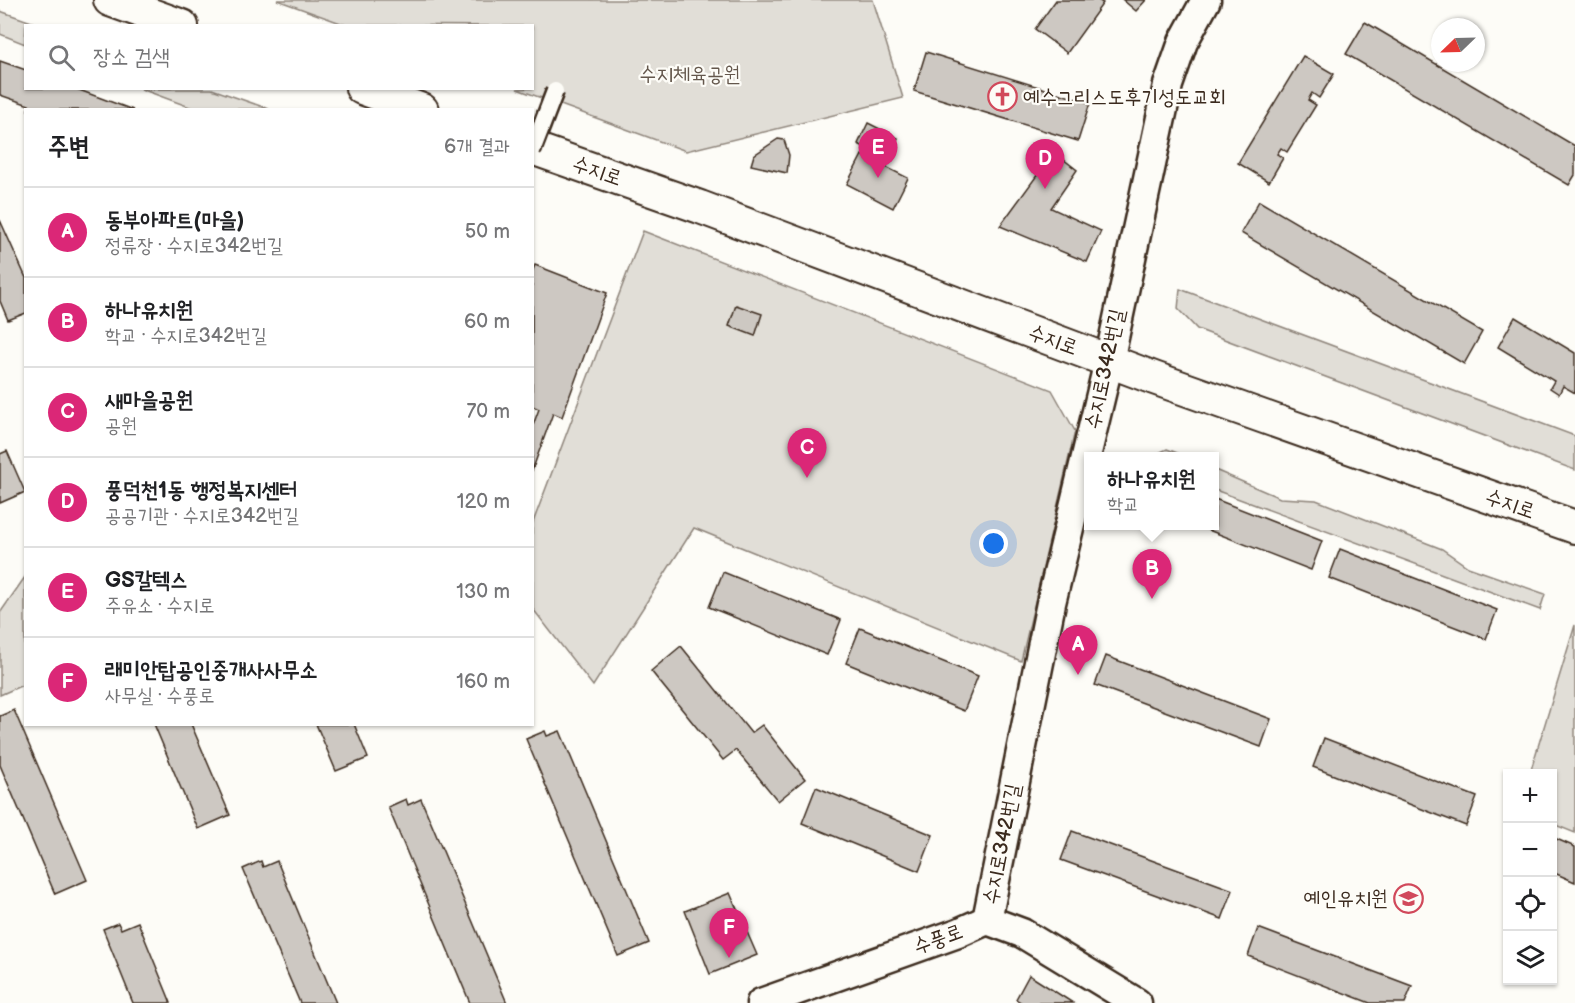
<!DOCTYPE html>
<html lang="ko">
<meta charset="utf-8">
<style>
body{margin:0;font-family:"Balsamiq Sans","Poor Story",sans-serif;background:#f6f6f6;color:#202124}
.controls{position:absolute;right:18px;bottom:18px;display:grid;overflow:hidden;border-radius:0px;box-shadow:0 2px 4px #0004}
.controls button{width:54px;height:54px;display:grid;place-items:center;padding:0;border:0;border-bottom:2px solid #e0e0e0;background:#fff;color:#202124;font:30px sans-serif}
.compass{position:absolute;left:1431px;top:18px;width:54px;height:54px;border-radius:50%;background:#fff;box-shadow:0 2px 4px #0004;rotate:247deg}
.you{position:absolute;left:994px;top:544px;width:21px;height:21px;margin:-15px;border:4px solid #fff;border-radius:50%;background:#1a73e8;box-shadow:0 0 0 9px #1a73e833}
.badge{display:grid;place-items:center;width:39px;height:39px;border-radius:50%;background:#db2777;color:#fff;font-size:20px;font-weight:700}
.pin{position:absolute;translate:-50% -50px;filter:drop-shadow(0 2px 3px #0008)}
.pin::after{content:'';position:absolute;top:32px;width:21px;height:18px;background:inherit;clip-path:polygon(0 0,100% 0,50% 100%)}
.popup{position:absolute;left:1084px;top:452px;width:135px;height:78px;box-sizing:border-box;display:grid;place-content:center;border-radius:0px;background:#fff;filter:drop-shadow(0 2px 4px #0005);font-size:20px;white-space:nowrap;color:#757577}
.popup b{font-size:22px;color:#202124}
.popup::after{content:'';position:absolute;left:50%;top:100%;margin-left:-12px;border:12px solid transparent;border-top-color:#fff}
.list{margin:0;padding:0;list-style:none}
h2{display:flex;justify-content:space-between;align-items:center;height:78px;margin:0;padding:0 24px;font-size:26px}
h2 small{font-size:20px;font-weight:400;color:#757577}
.list li{display:grid;grid-template-columns:39px 1fr auto;gap:18px;align-items:center;box-sizing:border-box;height:90px;padding:0 24px;border-top:2px solid #e0e0e0}
.list b{display:block;font-size:22px;white-space:nowrap}
.list p{margin:0;font-size:20px;white-space:nowrap;color:#757577}
.list em{font-size:20px;font-style:normal;color:#757577}
.icon{flex:none;width:33px;height:33px;fill:none;stroke:currentColor;stroke-width:2;stroke-linecap:round;stroke-linejoin:round}
.map{position:relative;flex:none;width:1575px;height:1003px;overflow:hidden}
.search{position:absolute;background:#fff;box-shadow:0 2px 4px #0004;left:24px;top:24px;width:510px;height:66px;display:flex;align-items:center;gap:15px;box-sizing:border-box;padding:0 21px;border-radius:0px;color:#757577;font-size:22px}
.panel{position:absolute;background:#fff;box-shadow:0 2px 4px #0004;left:24px;top:108px;width:510px;height:618px;border-radius:0px}
.map>svg:first-child{display:block}
</style>
<div class="map">
<svg width="1575" height="1003" viewBox="0 0 1575 1003">
<rect width="100%" height="100%" fill="#fdfcf7"/>
<filter id="ink" filterUnits="userSpaceOnUse"><feTurbulence type="fractalNoise" baseFrequency=".0167" numOctaves="2"/><feDisplacementMap in="SourceGraphic" scale="12" xChannelSelector="R" yChannelSelector="G"/><feConvolveMatrix kernelMatrix="1 2 1 2 8 2 1 2 1" color-interpolation-filters="sRGB"/></filter>
<g filter="url(#ink)">
<g fill="#e1ded7" stroke="#8e847a" stroke-width="1.5">
<polygon points="277,0 873,0 903,98 686,151 517,89 532,88 532,26 346,25"/>
<polygon points="0,11 40,25 26,26 25,44 0,34"/>
<polygon points="141,89 212,89 269,109 195,109"/>
<polygon points="643,231 1052,390 1075,431 1021,661 694,528 593,686 533,609 532,525"/>
<polygon points="1180,289 1575,436 1575,470 1197,329 1178,309"/>
<polygon points="1167,449 1185,456 1152,456"/>
<polygon points="1215,470 1280,498 1316,500 1442,549 1468,567 1545,594 1540,610 1215,490"/>
<polygon points="25,577 25,684 0,695 0,613"/>
<polygon points="1575,625 1575,833 1553,824 1552,774 1530,773"/>
</g>
<g fill="#cdc8c2" stroke="#3b2a1e" stroke-width="1.5">
<polygon points="1056,0 1098,0 1103,3 1067,53 1035,29"/>
<polygon points="1123,0 1146,0 1136,11"/>
<polygon points="1365,22 1575,146 1575,175 1569,185 1346,54"/>
<polygon points="926,52 1090,103 1078,141 914,91"/>
<polygon points="1303,56 1334,74 1319,98 1312,93 1308,100 1316,105 1287,152 1281,148 1277,154 1283,158 1269,182 1238,163"/>
<polygon points="0,61 26,70 26,88 74,88 133,110 28,110 29,105 0,95"/>
<polygon points="868,123 898,138 887,159 858,144"/>
<polygon points="778,139 784,140 789,155 787,173 751,165 754,155"/>
<polygon points="1054,152 1077,170 1051,208 1101,231 1087,262 1000,226"/>
<polygon points="862,155 908,178 893,208 847,184"/>
<polygon points="1259,201 1482,332 1464,364 1241,233"/>
<polygon points="0,220 26,278 26,313 8,320 0,301"/>
<polygon points="535,265 607,293 562,417 553,413 532,471 532,428 539,409 532,406 532,272"/>
<polygon points="736,305 762,314 755,336 729,326"/>
<polygon points="1515,317 1575,353 1575,393 1563,386 1559,394 1550,388 1554,381 1498,347"/>
<polygon points="7,451 25,492 0,503 0,454"/>
<polygon points="1215,499 1322,541 1311,570 1198,526 1215,526"/>
<polygon points="1340,549 1497,610 1486,639 1329,578"/>
<polygon points="723,572 841,620 827,655 709,607"/>
<polygon points="860,628 978,676 964,711 846,663"/>
<polygon points="681,646 751,733 762,725 805,779 778,801 736,750 723,760 651,671"/>
<polygon points="1106,656 1271,719 1261,747 1095,685"/>
<polygon points="14,710 87,880 55,894 0,765 0,716"/>
<polygon points="154,724 191,724 230,815 198,829"/>
<polygon points="316,724 354,724 368,758 336,771"/>
<polygon points="545,731 547,736 560,731 649,943 618,956 526,739"/>
<polygon points="1324,738 1477,797 1466,826 1313,767"/>
<polygon points="816,787 933,835 919,871 802,823"/>
<polygon points="406,799 408,805 421,799 507,1003 470,1003 388,807"/>
<polygon points="1072,831 1233,890 1222,919 1061,860"/>
<polygon points="1552,837 1575,847 1575,882 1552,872"/>
<polygon points="261,861 263,867 277,861 336,1003 300,1003 243,869"/>
<polygon points="730,893 757,955 710,974 685,911"/>
<polygon points="138,922 171,1003 133,1003 103,929 118,923 121,929"/>
<polygon points="1258,928 1412,986 1405,1003 1370,1003 1248,956"/>
<polygon points="1029,975 1073,1003 1022,1003 1016,999"/>
</g>
<g fill="none" stroke-linecap="round" stroke-linejoin="round">
<defs>
<g id="tertiary">
<polyline points="987,920 1051,603 1109,361 1168,85 1183,42 1206,0"/>
<polyline points="761,1003 958,933 987,920 1022,933 1137,1003"/>
</g>
<g id="secondary">
<polyline points="110,0 182,26"/>
<polyline points="362,88 422,110"/>
<polyline points="532,148 700,207 1154,378 1575,527"/>
</g>
</defs>
<use href="#tertiary" stroke="#3b2a1e" stroke-width="33"/>
<use href="#secondary" stroke="#3b2a1e" stroke-width="36"/>
<use href="#tertiary" stroke="#fdfcf7" stroke-width="28"/>
<use href="#secondary" stroke="#fdfcf7" stroke-width="32"/>
<defs>
<polyline id="pedestrian-bridge" points="532,151 555,91"/>
</defs>
<use href="#pedestrian-bridge" stroke="#3b2a1e" stroke-width="21" stroke-linecap="butt"/>
<use href="#pedestrian-bridge" stroke="#fdfcf7" stroke-width="16"/>
</g>
</g>
<defs>
<symbol id="church-ring" viewBox="-11 -11 22 22"><circle r="9.5" fill="#fdfcf7" stroke="#d1495b" stroke-width="1.5"/><path d="M-1.2-6h2.4v3.5h3.3v2.4h-3.3V6h-2.4V-.1h-3.3v-2.4h3.3Z" fill="#d1495b"/></symbol>
<symbol id="school-ring" viewBox="-11 -11 22 22"><circle r="9.5" fill="#fdfcf7" stroke="#d1495b" stroke-width="1.5"/><path d="M0-5L7-2L0 1L-7-2ZM-4 1L0 2.5L4 1V4Q0 6-4 4Z" fill="#d1495b"/></symbol>
</defs>
<g fill-rule="evenodd">
<use href="#church-ring" x="986" y="80" width="33" height="33"/>
<use href="#school-ring" x="1392" y="882" width="33" height="33"/>
</g>
<g text-anchor="middle" dominant-baseline="central" stroke-width="4.5" stroke-linejoin="round" paint-order="stroke">
<g font-size="21" fill="#64574c" stroke="#fdfcf7">
<text x="690" y="74">수지체육공원</text>
</g>
<g font-size="21" fill="#3b2a1e" stroke="#fdfcf7" text-anchor="start">
<text x="1023" y="97">예수그리스도후기성도교회</text>
<text x="1388" y="898" text-anchor="end">예인유치원</text>
</g>
<g font-size="21" fill="#3b2a1e" stroke="#fdfcf7">
<text transform="translate(597 171) rotate(19)">수지로</text>
<text transform="translate(1053 340) rotate(20)">수지로</text>
<text transform="translate(1105 369) rotate(-78)">수지로342번길</text>
<text transform="translate(1510 504) rotate(19)">수지로</text>
<text transform="translate(1002 844) rotate(-79)">수지로342번길</text>
<text transform="translate(938 939) rotate(-20)">수풍로</text>
</g>
</g>
</svg>
<div class="controls">
<button>+</button>
<button>−</button>
<button><svg class="icon" aria-label="locate" viewBox="0 0 24 24"><circle cx="12" cy="12" r="6"/><path d="M12 2v4M12 18v4M2 12h4M18 12h4"/></svg></button>
<button><svg class="icon" aria-label="layers" viewBox="0 0 24 24"><path d="M12 4l9 5-9 5-9-5zM3 14l9 5 9-5"/></svg></button>
</div>
<svg class="compass" viewBox="-18 -18 36 36"><path d="M0-13l5 13h-10z" fill="#e53935"/><path d="M0 13l5-13h-10z" fill="#757577"/></svg>
<div class="you"></div>
<div class="pin badge" style="left:1078px;top:675px">A</div>
<div class="pin badge" style="left:1152px;top:599px">B</div>
<div class="popup"><b>하나유치원</b>학교</div>
<div class="pin badge" style="left:807px;top:478px">C</div>
<div class="pin badge" style="left:1045px;top:189px">D</div>
<div class="pin badge" style="left:878px;top:178px">E</div>
<div class="pin badge" style="left:729px;top:958px">F</div>
<div class="search"><svg class="icon" aria-label="search" viewBox="0 0 24 24"><circle cx="10" cy="10" r="6"/><path d="M15 15l6 6"/></svg>장소 검색</div>
<section class="panel">
<h2>주변<small>6개 결과</small></h2>
<ul class="list">
<li><span class="badge">A</span><div><b>동부아파트(마을)</b><p>정류장 · 수지로342번길</p></div><em>50 m</em></li>
<li><span class="badge">B</span><div><b>하나유치원</b><p>학교 · 수지로342번길</p></div><em>60 m</em></li>
<li><span class="badge">C</span><div><b>새마을공원</b><p>공원</p></div><em>70 m</em></li>
<li><span class="badge">D</span><div><b>풍덕천1동 행정복지센터</b><p>공공기관 · 수지로342번길</p></div><em>120 m</em></li>
<li><span class="badge">E</span><div><b>GS칼텍스</b><p>주유소 · 수지로</p></div><em>130 m</em></li>
<li><span class="badge">F</span><div><b>래미안탑공인중개사사무소</b><p>사무실 · 수풍로</p></div><em>160 m</em></li>
</ul>
</section>
</div>
